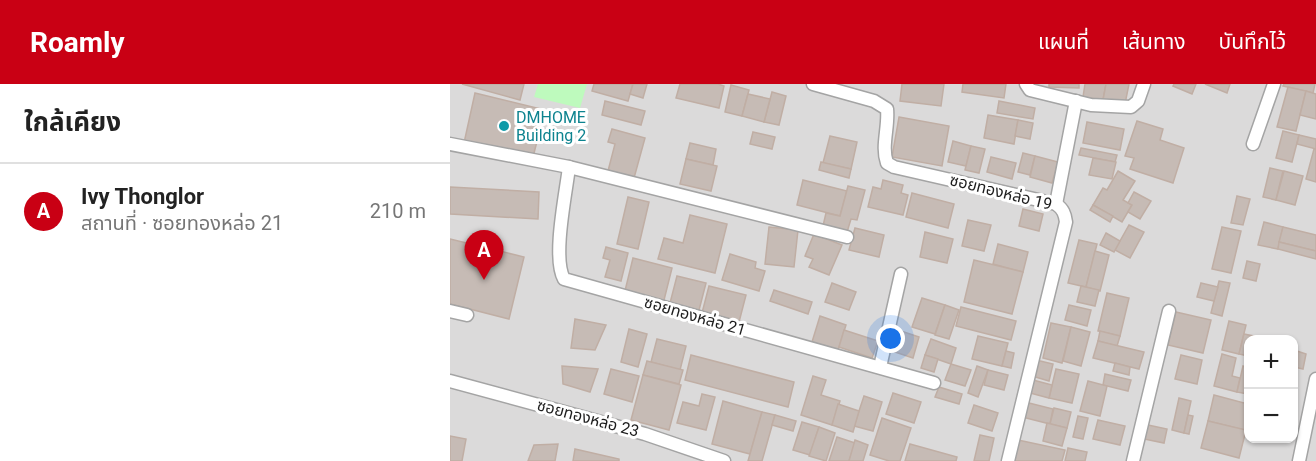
<!DOCTYPE html>
<html lang="th">
<meta charset="utf-8">
<style>
body{margin:0;font-family:Roboto,"Noto Sans Thai",sans-serif;background:#f6f6f6;color:#222}
.controls{position:absolute;right:18px;bottom:18px;display:grid;overflow:hidden;border-radius:12px;box-shadow:0 2px 4px #0004}
.controls button{width:54px;height:54px;display:grid;place-items:center;padding:0;border:0;border-bottom:2px solid #e0e0e0;background:#fff;color:#222;font:30px sans-serif}
.you{position:absolute;left:441px;top:255px;width:21px;height:21px;margin:-15px;border:4px solid #fff;border-radius:50%;background:#1a73e8;box-shadow:0 0 0 9px #1a73e833}
.badge{display:grid;place-items:center;width:39px;height:39px;border-radius:50%;background:#c90014;color:#fff;font-size:20px;font-weight:700}
.pin{position:absolute;translate:-50% -50px;filter:drop-shadow(0 2px 3px #0008)}
.pin::after{content:'';position:absolute;top:32px;width:21px;height:18px;background:inherit;clip-path:polygon(0 0,100% 0,50% 100%)}
.list{margin:0;padding:0;list-style:none}
h2{display:flex;justify-content:space-between;align-items:center;height:78px;margin:0;padding:0 24px;font-size:26px}
h2 small{font-size:20px;font-weight:400;color:#767676}
.list li{display:grid;grid-template-columns:39px 1fr auto;gap:18px;align-items:center;box-sizing:border-box;height:96px;padding:0 24px;border-top:2px solid #e0e0e0}
.list b{display:block;font-size:22px;white-space:nowrap}
.list p{margin:0;font-size:20px;white-space:nowrap;color:#767676}
.list em{font-size:20px;font-style:normal;color:#767676}
.map{position:relative;flex:none;width:866px;height:377px;overflow:hidden}
header{display:flex;align-items:center;gap:36px;box-sizing:border-box;height:84px;padding:0 30px;background:#c90014;color:#fff}
header strong{font-size:28px}
nav{display:flex;gap:33px;margin-inline-start:auto;font-size:21px}
main{display:flex}
aside{flex:1;background:#fff}
.map>svg:first-child{display:block}
</style>
<header>
<strong>Roamly</strong>
<nav><a>แผนที่</a><a>เส้นทาง</a><a>บันทึกไว้</a></nav>
</header>
<main>
<aside>
<h2>ใกล้เคียง<small></small></h2>
<ul class="list">
<li><span class="badge">A</span><div><b>Ivy Thonglor</b><p>สถานที่ · ซอยทองหล่อ 21</p></div><em>210 m</em></li>
</ul>
</aside>
<div class="map">
<svg width="866" height="377" viewBox="0 0 866 377">
<rect width="100%" height="100%" fill="#eee9e2"/>
<path fill="#dbdada" fill-rule="evenodd" d="M0,0H866V377H0ZM798,255H844V354H798Z"/>
<polygon fill="#befabd" points="88,0 137,0 130,24 84,13"/>
<g fill="#c6bbb5" stroke="#c0aea4" stroke-width="1.5">
<polygon points="12,0 74,0 70,16"/>
<polygon points="144,0 183,0 178,17 142,7"/>
<polygon points="183,0 197,0 193,14 180,10"/>
<polygon points="230,0 268,0 274,2 269,24 226,14"/>
<polygon points="452,0 494,0 491,22 450,17"/>
<polygon points="513,0 556,0 554,14 512,8"/>
<polygon points="599,0 629,0 629,4 599,3"/>
<polygon points="635,0 656,0 653,16 633,13"/>
<polygon points="656,0 679,0 675,20 653,16"/>
<polygon points="724,0 746,0 742,10 723,2"/>
<polygon points="755,0 780,0 777,9"/>
<polygon points="834,0 865,0 863,9 833,2"/>
<polygon points="281,1 299,6 292,32 275,28"/>
<polygon points="838,3 856,7 846,47 827,43"/>
<polygon points="856,7 866,10 866,35 850,31"/>
<polygon points="322,8 336,12 329,41 314,38"/>
<polygon points="25,9 95,26 83,73 14,59"/>
<polygon points="298,10 320,15 314,38 292,32"/>
<polygon points="155,17 195,27 191,41 152,31"/>
<polygon points="549,17 585,24 583,35 547,29"/>
<polygon points="538,31 568,36 564,60 534,54"/>
<polygon points="449,33 499,42 492,82 442,73"/>
<polygon points="568,36 583,39 580,55 565,52"/>
<polygon points="687,37 713,45 710,56 734,64 723,99 680,85 684,74 675,72"/>
<polygon points="637,38 674,45 670,66 633,59"/>
<polygon points="162,45 195,54 184,94 158,87 165,60 158,58"/>
<polygon points="833,47 849,51 842,78 826,74"/>
<polygon points="303,48 325,53 322,65 300,60"/>
<polygon points="849,51 866,55 866,65 847,60"/>
<polygon points="380,52 407,58 401,85 373,79"/>
<polygon points="503,57 521,62 516,82 498,78"/>
<polygon points="240,59 266,65 263,81 236,75"/>
<polygon points="521,62 535,65 529,89 515,86"/>
<polygon points="631,64 667,71 665,78 629,71"/>
<polygon points="864,65 866,65 866,98 856,95"/>
<polygon points="573,69 585,72 580,91 568,88"/>
<polygon points="585,72 608,78 602,99 580,93"/>
<polygon points="541,73 566,79 562,95 537,88"/>
<polygon points="643,74 666,78 662,95 639,91"/>
<polygon points="236,75 267,82 261,107 230,100"/>
<polygon points="371,78 401,85 399,94 369,86"/>
<polygon points="820,84 833,87 826,116 813,113"/>
<polygon points="668,87 685,97 673,116 682,121 672,138 643,121 653,104 657,106"/>
<polygon points="834,87 853,92 845,121 826,116"/>
<polygon points="353,96 397,107 390,132 347,121"/>
<polygon points="433,96 453,101 451,109 458,111 453,131 418,123 423,103 431,105"/>
<polygon points="398,102 415,106 407,136 401,135 397,148 373,142 376,129 390,132"/>
<polygon points="0,103 89,108 88,135 0,130"/>
<polygon points="684,108 701,117 690,135 678,128 682,121 678,119"/>
<polygon points="462,109 504,120 498,144 456,133"/>
<polygon points="787,112 800,115 793,141 781,139"/>
<polygon points="178,113 199,118 188,165 167,160"/>
<polygon points="643,121 663,132 660,138 640,126"/>
<polygon points="573,125 593,130 589,147 569,142"/>
<polygon points="240,131 277,140 265,189 208,175 214,154 233,159"/>
<polygon points="518,136 541,141 534,167 512,162"/>
<polygon points="814,138 833,143 828,165 808,161"/>
<polygon points="679,141 694,148 680,174 665,166"/>
<polygon points="319,143 348,146 344,183 315,180"/>
<polygon points="772,143 791,147 781,189 762,185"/>
<polygon points="833,143 866,151 866,167 829,158"/>
<polygon points="405,144 434,151 429,173 399,166"/>
<polygon points="475,148 503,155 497,179 470,173"/>
<polygon points="656,149 670,157 664,168 650,161"/>
<polygon points="364,150 392,161 379,191 359,183 363,175 355,172"/>
<polygon points="0,155 74,173 59,235 0,220"/>
<polygon points="629,156 647,160 636,203 618,199"/>
<polygon points="829,158 866,167 866,175 828,165"/>
<polygon points="548,160 578,168 573,188 543,180"/>
<polygon points="156,163 178,169 171,197 155,193 160,176 153,174"/>
<polygon points="645,167 659,171 650,207 636,203"/>
<polygon points="280,170 306,178 305,184 315,187 309,207 272,196"/>
<polygon points="183,174 222,184 213,220 174,211"/>
<polygon points="524,176 573,188 562,230 514,218"/>
<polygon points="797,177 810,180 806,197 793,194"/>
<polygon points="227,192 256,199 248,230 219,223"/>
<polygon points="769,197 780,199 772,232 761,229"/>
<polygon points="382,199 406,208 399,226 375,218"/>
<polygon points="751,199 768,203 764,217 747,213"/>
<polygon points="259,202 296,211 289,238 252,229"/>
<polygon points="631,202 649,206 645,222 627,218"/>
<polygon points="324,206 362,218 358,230 320,217"/>
<polygon points="657,209 679,214 670,252 648,247"/>
<polygon points="472,214 495,221 485,250 462,243"/>
<polygon points="495,221 509,226 499,255 485,251"/>
<polygon points="619,221 641,226 637,242 615,236"/>
<polygon points="511,223 566,237 561,256 506,242"/>
<polygon points="726,228 761,236 753,269 718,261"/>
<polygon points="370,232 396,241 388,266 362,258"/>
<polygon points="125,235 156,241 145,266 121,264"/>
<polygon points="779,237 796,241 789,270 772,266"/>
<polygon points="601,239 621,243 612,279 593,274"/>
<polygon points="621,243 640,248 631,282 613,277"/>
<polygon points="179,245 197,250 188,283 171,278"/>
<polygon points="394,246 428,257 422,274 389,263"/>
<polygon points="451,247 469,253 463,274 445,268"/>
<polygon points="650,247 670,252 667,262 648,257"/>
<polygon points="794,250 819,255 798,255 798,272 789,270"/>
<polygon points="528,252 558,259 552,282 522,275"/>
<polygon points="207,255 236,262 230,286 201,278"/>
<polygon points="481,255 506,264 501,280 475,271"/>
<polygon points="648,257 694,268 689,285 643,274"/>
<polygon points="844,266 856,270 853,285 844,283"/>
<polygon points="556,267 564,269 561,284 552,282"/>
<polygon points="772,270 786,274 782,292 790,294 787,308 764,302"/>
<polygon points="241,271 344,298 338,323 235,296"/>
<polygon points="475,271 488,275 484,288 471,284"/>
<polygon points="731,271 752,276 747,300 725,295"/>
<polygon points="586,276 603,280 599,297 582,292"/>
<polygon points="197,277 233,286 229,300 193,291"/>
<polygon points="665,279 680,283 679,291 663,287"/>
<polygon points="501,280 521,286 515,302 495,296"/>
<polygon points="112,282 148,285 140,308 113,300"/>
<polygon points="527,282 538,286 528,313 518,309"/>
<polygon points="793,282 798,284 798,310 787,308"/>
<polygon points="161,285 189,292 182,318 154,310"/>
<polygon points="606,285 629,290 622,319 599,314"/>
<polygon points="538,286 558,291 554,306 534,301"/>
<polygon points="655,290 681,296 678,307 653,301"/>
<polygon points="193,291 231,301 219,346 181,336"/>
<polygon points="363,292 376,296 371,311 390,317 382,341 351,331"/>
<polygon points="583,296 602,301 599,314 580,309"/>
<polygon points="638,297 657,302 650,332 630,327"/>
<polygon points="489,303 512,310 509,320 485,313"/>
<polygon points="443,309 471,318 464,339 436,330"/>
<polygon points="252,310 265,313 256,346 227,339 233,318 249,322"/>
<polygon points="764,311 798,320 798,347 758,337"/>
<polygon points="414,312 432,318 423,347 404,342"/>
<polygon points="729,314 741,317 734,349 722,346"/>
<polygon points="273,317 312,328 300,370 262,360"/>
<polygon points="575,318 603,325 600,340 572,333"/>
<polygon points="388,320 409,327 403,348 382,341"/>
<polygon points="524,321 548,329 542,347 518,339"/>
<polygon points="604,324 621,328 617,344 600,340"/>
<polygon points="312,328 325,331 312,377 298,377"/>
<polygon points="325,331 346,337 343,347 322,341"/>
<polygon points="738,331 743,332 739,350 734,349"/>
<polygon points="628,332 638,334 633,355 623,353"/>
<polygon points="432,334 461,344 450,377 439,377 420,371"/>
<polygon points="648,336 675,342 670,361 643,355"/>
<polygon points="758,337 796,346 789,374 751,364"/>
<polygon points="352,338 369,343 360,371 343,366"/>
<polygon points="597,339 617,344 612,362 593,357"/>
<polygon points="698,341 717,345 714,359 694,355"/>
<polygon points="369,343 385,349 376,377 359,372"/>
<polygon points="530,351 544,354 539,377 524,377"/>
<polygon points="0,352 16,355 12,377 0,377"/>
<polygon points="387,353 405,359 399,377 379,377"/>
<polygon points="405,356 418,361 413,377 399,377"/>
<polygon points="568,356 615,366 612,377 563,377"/>
<polygon points="108,360 105,377 78,377 84,361"/>
<polygon points="460,360 507,373 506,377 455,377"/>
<polygon points="618,364 637,368 635,377 615,377"/>
<polygon points="125,365 169,375 169,377 123,377"/>
</g>
<g fill="none" stroke-linecap="round" stroke-linejoin="round">
<defs>
<g id="street">
<path d="M363,0L424,17L437,25C439,43 431,62 437,79L444,83L606,120C613,125 615,130 616,138L558,377"/>
<polyline points="576,0 580,6 641,21 681,23 688,17 694,0"/>
<polyline points="0,60 119,83 397,153"/>
<polyline points="803,60 824,0"/>
<path d="M119,83C116,109 102,174 114,195L484,299"/>
<polyline points="606,120 626,17"/>
<polyline points="0,227 17,231"/>
<polyline points="430,283 451,190"/>
<polyline points="0,297 195,350 274,377"/>
<polyline points="683,377 719,227"/>
<polyline points="849,377 866,295"/>
</g>
</defs>
<use href="#street" stroke="#a4a4a4" stroke-width="15"/>
<use href="#street" stroke="#fff" stroke-width="12"/>
</g>
<circle fill="#0f9aa8" stroke="#fff" stroke-width="2" cx="54" cy="42" r="6"/>
<g text-anchor="middle" dominant-baseline="central" stroke-width="6" stroke-linejoin="round" paint-order="stroke">
<g font-size="16" fill="#0d838f" stroke="#fff" text-anchor="start">
<text x="66" y="33">DMHOME<tspan x="66" dy="18">Building 2</tspan></text>
</g>
<g font-size="16" fill="#1d1d1d" stroke="#fff">
<text transform="translate(551 108) rotate(14)">ซอยทองหล่อ 19</text>
<text transform="translate(245 232) rotate(16)">ซอยทองหล่อ 21</text>
<text transform="translate(138 334) rotate(15)">ซอยทองหล่อ 23</text>
</g>
</g>
</svg>
<div class="controls">
<button>+</button>
<button>−</button>
</div>
<div class="you"></div>
<div class="pin badge" style="left:34px;top:196px">A</div>
</div>
</main>
